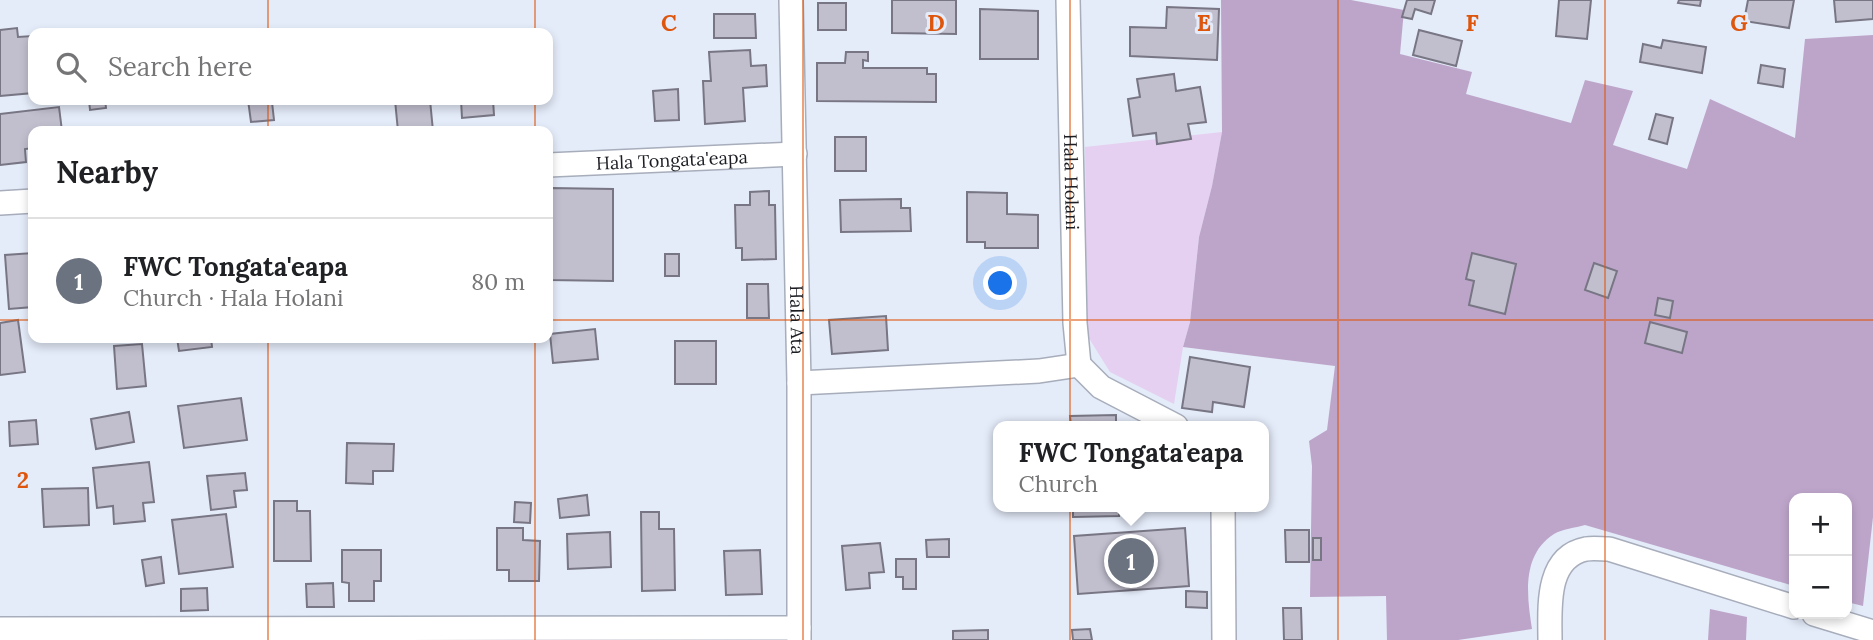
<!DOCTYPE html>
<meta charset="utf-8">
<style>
body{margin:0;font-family:Lora,serif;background:#f2f2f2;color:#202124}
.controls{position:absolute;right:21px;bottom:21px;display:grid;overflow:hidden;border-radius:14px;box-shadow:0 4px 10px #0003}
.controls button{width:63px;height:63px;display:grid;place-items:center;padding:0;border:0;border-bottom:2px solid #e0e0e0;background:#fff;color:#202124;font:35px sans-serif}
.you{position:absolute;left:1001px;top:284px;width:24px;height:24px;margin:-18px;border:5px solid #fff;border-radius:50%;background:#1a73e8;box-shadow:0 0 0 10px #1a73e833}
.badge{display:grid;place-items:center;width:46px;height:46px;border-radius:50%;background:#1a73e8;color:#fff;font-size:23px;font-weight:700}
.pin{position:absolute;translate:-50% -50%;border:4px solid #fff;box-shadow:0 2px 7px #0006}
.popup{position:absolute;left:993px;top:421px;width:276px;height:91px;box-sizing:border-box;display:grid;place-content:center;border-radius:14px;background:#fff;filter:drop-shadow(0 2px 5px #0005);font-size:23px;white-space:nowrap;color:#757577}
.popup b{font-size:26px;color:#202124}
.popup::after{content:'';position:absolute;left:50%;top:100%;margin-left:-14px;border:14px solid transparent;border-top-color:#fff}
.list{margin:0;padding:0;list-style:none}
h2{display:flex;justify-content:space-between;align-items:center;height:91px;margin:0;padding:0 28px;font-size:30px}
h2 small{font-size:23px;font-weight:400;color:#757577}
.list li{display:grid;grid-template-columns:46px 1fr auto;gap:21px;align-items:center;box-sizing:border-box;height:126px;padding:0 28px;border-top:2px solid #e0e0e0}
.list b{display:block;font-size:26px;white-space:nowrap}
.list p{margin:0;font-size:23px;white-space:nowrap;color:#757577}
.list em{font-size:23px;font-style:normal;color:#757577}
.icon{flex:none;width:38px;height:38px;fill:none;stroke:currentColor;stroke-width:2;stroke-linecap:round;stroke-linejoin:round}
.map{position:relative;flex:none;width:1873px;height:640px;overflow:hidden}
.search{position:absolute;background:#fff;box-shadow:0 4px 10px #0003;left:28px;top:28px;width:525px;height:77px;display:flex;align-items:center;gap:18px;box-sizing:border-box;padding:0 24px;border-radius:14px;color:#757577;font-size:26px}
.panel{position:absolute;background:#fff;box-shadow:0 4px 10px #0003;left:28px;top:126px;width:525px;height:217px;border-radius:14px}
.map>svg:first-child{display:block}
</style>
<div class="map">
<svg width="1873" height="640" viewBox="0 0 1873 640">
<rect width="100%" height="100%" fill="#e4ebf9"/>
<polygon fill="#e6d0f1" points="1222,132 1212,186 1199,237 1190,322 1183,347 1174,404 1110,372 1087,335 1085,147"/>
<g fill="#bda5ca">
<path d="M1221,0H1351L1404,10L1400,54L1472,72L1466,94L1571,123L1585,80L1633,91L1613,145L1687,169L1710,99L1795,138L1805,39L1873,35V517L1863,606L1847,602V498H1794V586L1585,525C1575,528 1562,529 1554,534C1521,555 1527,597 1532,629L1458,640H1387L1386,596L1310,597L1312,466L1309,441L1327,430L1335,366L1183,347L1190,322L1199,237L1212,186L1222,132Z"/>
<polygon points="1710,609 1747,617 1746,640 1708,640"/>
</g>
<g fill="#c1bfce" stroke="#787684" stroke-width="2">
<polygon points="892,0 956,0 956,34 892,33"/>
<polygon points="1407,0 1435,0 1431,14 1415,9 1412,19 1402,17"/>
<polygon points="1559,0 1591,0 1587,39 1556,36"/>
<polygon points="1679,0 1701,0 1700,6 1678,3"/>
<polygon points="1748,0 1794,0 1789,28 1744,21"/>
<polygon points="1834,0 1873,0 1873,19 1836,22"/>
<rect x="818" y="3" width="28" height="27"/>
<polygon points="1167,7 1219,9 1217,60 1130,56 1130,27 1166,28"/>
<polygon points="980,9 1038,11 1038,59 980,59"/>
<polygon points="714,14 755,14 756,38 714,38"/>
<polygon points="17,28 18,37 33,36 33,93 0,96 0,30"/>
<polygon points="1419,30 1462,41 1456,66 1413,55"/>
<polygon points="1663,40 1706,47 1702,73 1640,62 1643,44 1661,48"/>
<polygon points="750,50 751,66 766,65 767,86 743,88 745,121 705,124 703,81 711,81 709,52"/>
<polygon points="846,52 868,52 868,61 863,60 863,68 927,68 927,74 936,74 936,102 817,101 817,63 845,63"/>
<polygon points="1761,65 1785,69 1783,87 1758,83"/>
<polygon points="1174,74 1176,91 1200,87 1206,122 1188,124 1191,139 1157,144 1156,133 1133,136 1128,99 1140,97 1137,79"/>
<polygon points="678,89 679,120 655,121 653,91"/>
<polygon points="89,100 105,100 106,108 90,110"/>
<polygon points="248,100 289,100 272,102 274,120 251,122"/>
<polygon points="395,100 430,100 433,131 398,131"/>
<polygon points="461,100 493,100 494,115 462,118"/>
<polygon points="59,107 62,131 33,131 33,148 25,149 26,162 0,165 0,114"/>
<polygon points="1656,114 1673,118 1667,144 1649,139"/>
<rect x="835" y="137" width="31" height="34"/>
<polygon points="551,188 613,189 613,281 550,280"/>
<polygon points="769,191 769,205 775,205 776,259 742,260 742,248 736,248 735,205 750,205 750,192"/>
<polygon points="967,192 1007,193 1007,214 1038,215 1038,248 985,248 985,242 967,242"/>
<polygon points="901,199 901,208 910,208 911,231 841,232 840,200"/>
<polygon points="33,253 33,307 9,309 5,255"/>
<polygon points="1472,253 1516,264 1505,314 1469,305 1474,281 1466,279"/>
<rect x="665" y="254" width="14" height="22"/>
<polygon points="1594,263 1617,271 1608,298 1585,290"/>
<polygon points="747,284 768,284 769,318 747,318"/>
<polygon points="1658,298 1673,301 1670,318 1655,315"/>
<polygon points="886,316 888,350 832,354 829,320"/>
<polygon points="18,320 25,372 0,375 0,323"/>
<polygon points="1650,322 1687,332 1682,353 1645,343"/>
<polygon points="595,329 598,359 553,363 550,334"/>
<polygon points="177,338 211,338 212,347 179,351"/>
<rect x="675" y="341" width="41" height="43"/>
<polygon points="142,344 146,386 117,389 114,346"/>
<polygon points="1190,357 1250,367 1244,407 1213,402 1212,412 1182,408"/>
<polygon points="241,398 247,440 184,448 178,406"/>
<polygon points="129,412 134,442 96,449 91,419"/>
<polygon points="1116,415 1116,426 1071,426 1070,416"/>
<polygon points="36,420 38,444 10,446 9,422"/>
<polygon points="347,443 394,444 393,471 373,471 373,484 346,483"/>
<polygon points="149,462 154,502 143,503 145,521 114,524 113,506 97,508 93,468"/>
<polygon points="245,473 247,490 234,491 236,507 211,510 207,476"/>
<polygon points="88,488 89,525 44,527 42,489"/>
<polygon points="587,495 589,515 560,518 558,499"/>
<polygon points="274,501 297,501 297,511 310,511 311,561 274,561"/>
<polygon points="515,502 531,503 530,523 514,522"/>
<polygon points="1073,507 1119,507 1119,516 1073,517"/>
<polygon points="641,512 659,512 659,529 674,529 675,590 642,591"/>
<polygon points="226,514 233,567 179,574 172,520"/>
<polygon points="497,528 523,528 523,540 540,541 539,581 509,581 509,570 497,570"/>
<polygon points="1185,528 1189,586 1078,594 1074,536"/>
<polygon points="1285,530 1309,530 1309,562 1286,562"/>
<polygon points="610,532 611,567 568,569 567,534"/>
<rect x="1313" y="538" width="8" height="22"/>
<polygon points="949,539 949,557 927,557 926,540"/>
<polygon points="880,543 884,572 869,573 870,588 846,590 842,546"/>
<polygon points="342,550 381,550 381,581 374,581 374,601 349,601 349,583 342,582"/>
<polygon points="760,550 762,594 726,595 724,551"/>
<polygon points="161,557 164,583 146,586 142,560"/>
<polygon points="896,559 916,559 916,589 903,589 903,577 896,577"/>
<polygon points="333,583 334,607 307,607 306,584"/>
<polygon points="207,588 208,610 181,611 181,589"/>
<polygon points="1186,591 1207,592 1207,608 1186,607"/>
<polygon points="1283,608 1301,608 1302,640 1284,640"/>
<polygon points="1090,629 1092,640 1073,640 1072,630"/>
<polygon points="988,630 988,640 953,640 953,631"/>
</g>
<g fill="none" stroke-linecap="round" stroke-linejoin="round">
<defs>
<g id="street">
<path id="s1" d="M791,0L799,383V640"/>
<path id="s2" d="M1068,0L1075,323L1079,365"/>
<path id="s3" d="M548,165L795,154"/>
<polyline points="0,203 33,201"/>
<polyline points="1079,365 1101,387 1176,426"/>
<polyline points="799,383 1039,371 1079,365"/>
<polyline points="1223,507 1224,640"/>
<polyline points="1814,614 1873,632"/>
<polyline points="0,629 799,628"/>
<path d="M1550,640C1550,609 1545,557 1586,549C1593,548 1602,549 1609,549L1794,607"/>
</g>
</defs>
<use href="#street" stroke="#a7adbb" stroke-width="26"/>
<use href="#street" stroke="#fff" stroke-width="23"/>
</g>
<path fill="none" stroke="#de560d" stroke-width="2" stroke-opacity="0.55" d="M268,0V33M535,0V33M803,0V640M1070,0V640M1338,0V640M1605,0V640M268,100V131M535,100V131M0,320H33M548,320H1873M268,338V640M535,338V640"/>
<g text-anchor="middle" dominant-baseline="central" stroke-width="6" stroke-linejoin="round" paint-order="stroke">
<g font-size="18" fill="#1b1d22" stroke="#e4ebf9">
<text stroke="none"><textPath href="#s3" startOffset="124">Hala Tongata'eapa</textPath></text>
<text stroke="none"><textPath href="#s2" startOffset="182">Hala Holani</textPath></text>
<text stroke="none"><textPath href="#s1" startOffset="320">Hala Ata</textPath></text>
</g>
</g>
<g font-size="23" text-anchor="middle" font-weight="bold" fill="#de560d" stroke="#e4ebf9" stroke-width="6" stroke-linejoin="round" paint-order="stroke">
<text x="669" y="31">C</text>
<text x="936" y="31">D</text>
<text x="1204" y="31">E</text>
<text x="1472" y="31">F</text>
<text x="1739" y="31">G</text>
<text x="23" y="488">2</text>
</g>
</svg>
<div class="controls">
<button>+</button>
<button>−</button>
</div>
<div class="you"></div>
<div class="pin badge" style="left:1131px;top:561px;background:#6b7280">1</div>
<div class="popup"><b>FWC Tongata'eapa</b>Church</div>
<div class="search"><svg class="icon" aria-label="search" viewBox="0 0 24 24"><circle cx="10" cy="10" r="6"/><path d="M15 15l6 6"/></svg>Search here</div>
<section class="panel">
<h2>Nearby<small></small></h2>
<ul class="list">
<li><span class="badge" style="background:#6b7280">1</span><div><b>FWC Tongata'eapa</b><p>Church · Hala Holani</p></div><em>80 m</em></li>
</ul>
</section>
</div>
